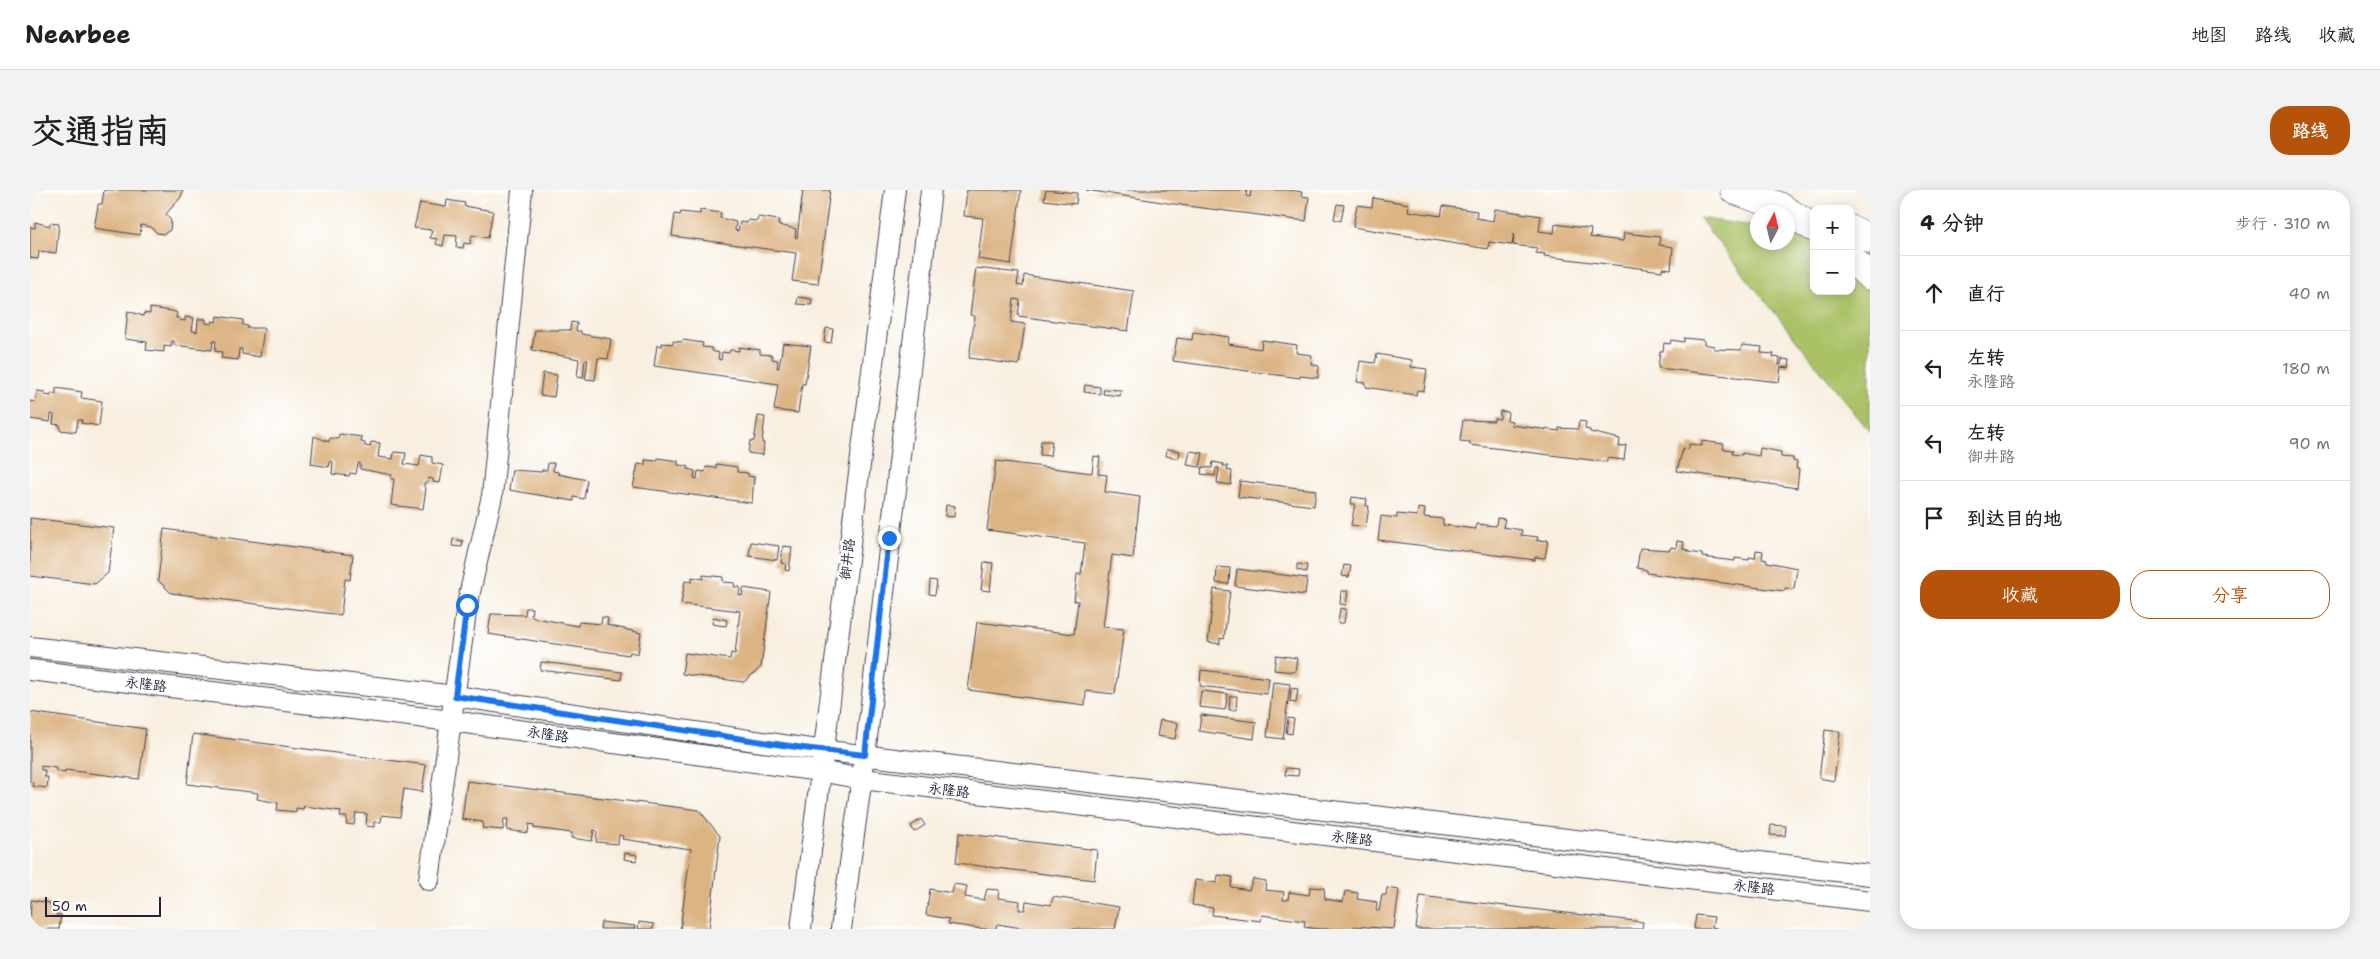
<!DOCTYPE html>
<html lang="zh">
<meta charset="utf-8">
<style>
body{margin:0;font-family:"Shantell Sans","LXGW WenKai TC",sans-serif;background:#f2f2f2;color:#202124}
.controls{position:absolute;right:15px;top:15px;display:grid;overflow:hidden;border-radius:10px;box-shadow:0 2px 12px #0003}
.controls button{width:45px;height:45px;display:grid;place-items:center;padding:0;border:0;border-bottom:1px solid #e0e0e0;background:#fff;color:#202124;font:25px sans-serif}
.compass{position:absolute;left:1720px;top:15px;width:45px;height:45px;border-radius:50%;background:#fff;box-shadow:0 2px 12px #0003;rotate:7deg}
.scale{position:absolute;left:15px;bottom:12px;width:116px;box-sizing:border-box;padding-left:5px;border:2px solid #22223b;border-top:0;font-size:14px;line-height:18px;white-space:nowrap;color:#22223b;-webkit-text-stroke:4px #fff;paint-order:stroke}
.stop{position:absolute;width:15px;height:15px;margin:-11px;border:4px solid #1a73e8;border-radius:50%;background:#fff}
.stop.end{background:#1a73e8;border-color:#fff;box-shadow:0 1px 5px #0008}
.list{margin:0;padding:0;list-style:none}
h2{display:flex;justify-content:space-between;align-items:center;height:65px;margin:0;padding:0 20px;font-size:21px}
h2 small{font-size:16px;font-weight:400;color:#757577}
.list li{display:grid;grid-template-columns:32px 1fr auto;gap:15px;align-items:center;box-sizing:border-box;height:75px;padding:0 20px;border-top:1px solid #e0e0e0}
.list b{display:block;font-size:19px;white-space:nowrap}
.list p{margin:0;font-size:16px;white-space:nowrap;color:#757577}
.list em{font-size:16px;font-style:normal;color:#757577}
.actions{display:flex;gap:10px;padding:15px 20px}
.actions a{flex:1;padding:11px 0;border:1px solid #b45309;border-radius:20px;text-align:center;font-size:18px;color:#b45309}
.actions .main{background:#b45309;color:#fff}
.icon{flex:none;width:28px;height:28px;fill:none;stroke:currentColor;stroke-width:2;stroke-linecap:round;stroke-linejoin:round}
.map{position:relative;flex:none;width:1840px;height:739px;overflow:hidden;border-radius:20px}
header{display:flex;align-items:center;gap:30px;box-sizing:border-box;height:70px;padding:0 25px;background:#fff;border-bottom:1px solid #e0e0e0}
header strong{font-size:24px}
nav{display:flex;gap:28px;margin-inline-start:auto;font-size:18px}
.intro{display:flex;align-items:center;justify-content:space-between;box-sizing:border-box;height:120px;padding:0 30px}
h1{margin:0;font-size:35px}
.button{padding:12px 22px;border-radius:20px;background:#b45309;color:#fff;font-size:18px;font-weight:700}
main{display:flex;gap:30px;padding:0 30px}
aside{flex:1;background:#fff;border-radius:20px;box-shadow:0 2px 12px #0003}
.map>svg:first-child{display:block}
</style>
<header>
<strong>Nearbee</strong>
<nav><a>地图</a><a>路线</a><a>收藏</a></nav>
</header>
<div class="intro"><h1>交通指南</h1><a class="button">路线</a></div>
<main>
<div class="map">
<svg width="1840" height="739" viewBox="0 0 1840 739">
<rect width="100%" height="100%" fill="#fff"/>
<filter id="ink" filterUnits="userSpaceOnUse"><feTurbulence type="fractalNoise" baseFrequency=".02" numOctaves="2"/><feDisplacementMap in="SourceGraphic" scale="10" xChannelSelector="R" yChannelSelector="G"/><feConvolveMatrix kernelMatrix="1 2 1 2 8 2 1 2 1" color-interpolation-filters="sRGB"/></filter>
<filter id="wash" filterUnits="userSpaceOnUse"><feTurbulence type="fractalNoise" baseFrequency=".0096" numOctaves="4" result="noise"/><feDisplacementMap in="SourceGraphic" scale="20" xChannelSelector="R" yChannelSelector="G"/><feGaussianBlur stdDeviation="1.12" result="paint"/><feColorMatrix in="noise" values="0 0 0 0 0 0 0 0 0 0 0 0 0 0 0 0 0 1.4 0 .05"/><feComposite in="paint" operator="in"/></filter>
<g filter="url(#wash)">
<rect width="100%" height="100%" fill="#f8efe0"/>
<polygon fill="#aac166" stroke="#667250" points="1669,28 1727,37 1728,52 1758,52 1758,41 1784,45 1784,101 1821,101 1821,51 1840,53 1840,242"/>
<g id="blocks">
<g fill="#dcb483">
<polygon points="74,0 153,0 151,7 136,24 141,31 140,40 134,44 127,43 121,37 111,35 110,45 64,38 68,16 68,14 72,14"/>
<polygon points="773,0 800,0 788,94 762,91 766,63 642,46 645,24 650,25 651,22 670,24 670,20 691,23 690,28 706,32 705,40 708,41 710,32 717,33 718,30 727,31 728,27 749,30 748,35 766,39 765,47 767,48"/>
<polygon points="937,0 991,0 981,74 948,69 953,28 934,26"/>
<polygon points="1016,0 1047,3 1046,14 1014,10"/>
<polygon points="1056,0 1217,0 1216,6 1220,7 1221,0 1259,0 1272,2 1271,6 1279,7 1276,31 1157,16"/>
<polygon points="1343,8 1379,14 1378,21 1411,26 1413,16 1447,21 1446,28 1463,31 1465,19 1511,26 1509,41 1524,43 1525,34 1561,39 1560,47 1593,51 1594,43 1630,47 1629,55 1643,57 1641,79 1632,78 1632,81 1514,66 1515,64 1506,63 1507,58 1483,55 1484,44 1482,55 1459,52 1458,59 1323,37 1327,15 1342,17"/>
<polygon points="417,10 435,13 434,16 463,21 458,48 442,45 440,54 434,53 433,58 426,57 427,46 415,45 413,56 406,54 407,49 400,48 402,40 384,38 390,13 416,17"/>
<polygon points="1307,14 1314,15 1311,31 1304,29"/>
<polygon points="5,32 20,36 20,33 29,34 26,63 9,61 8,69 0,68 0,37 5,38"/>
<polygon points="946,78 989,83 987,95 993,96 994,85 1104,101 1098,141 988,126 990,110 984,109 981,132 995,134 989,175 939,168 945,126 940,125"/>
<polygon points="768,107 782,109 781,115 767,114"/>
<polygon points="120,118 142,121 147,123 146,128 150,128 149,130 155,131 155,127 164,128 162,141 167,142 168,129 176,129 176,133 182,134 182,131 186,132 187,126 213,130 213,135 218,136 217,138 234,138 230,167 212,164 212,159 209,159 208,170 191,168 192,162 185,161 186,151 183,151 182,160 144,155 144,151 142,151 141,157 134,156 134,162 116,160 117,152 95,149 98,121 113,126 114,123 120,124"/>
<polygon points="541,132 547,133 546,141 551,141 551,144 581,149 578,169 568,168 565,190 555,189 558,170 555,170 553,188 547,187 549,169 502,160 505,140 540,140"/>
<polygon points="796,138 803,139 801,153 794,152"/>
<polygon points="1163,142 1199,147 1198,154 1231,159 1232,150 1267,155 1266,163 1282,165 1281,174 1289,176 1288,188 1270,186 1270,188 1143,171 1147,148 1162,150"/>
<polygon points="1654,148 1674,150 1674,154 1684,156 1684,159 1711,160 1712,155 1732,157 1731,163 1744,164 1743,167 1750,168 1749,175 1751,175 1752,169 1760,170 1759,178 1751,177 1749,192 1628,178 1630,161 1633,161 1634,153 1640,154 1641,150 1654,152"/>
<polygon points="653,150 673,153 672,157 682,158 682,161 689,163 688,169 691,170 692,162 699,163 700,160 709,161 709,157 730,160 730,164 742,165 742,169 748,170 747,178 749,178 753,153 781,156 775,194 772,194 768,223 744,220 748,194 624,176 627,155 632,156 632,153 643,154 643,151 652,152"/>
<polygon points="1347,164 1382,170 1381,177 1397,179 1394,201 1387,200 1386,205 1336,197 1336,193 1327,192 1330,171 1345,173"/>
<polygon points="513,183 527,185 524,207 510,205"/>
<polygon points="1055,195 1070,197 1070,204 1054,202"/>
<polygon points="26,198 52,202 51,208 72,211 69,236 51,233 52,230 48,230 46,242 30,240 30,235 23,234 24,225 21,224 20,232 0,229 0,211 5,212 7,201 15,202 14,205 21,206 21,203 26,204"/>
<polygon points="1074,199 1091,200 1090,206 1073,204"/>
<polygon points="1470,221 1478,222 1477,230 1482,231 1481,235 1529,241 1529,238 1548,239 1549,231 1556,232 1555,239 1560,240 1560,242 1590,249 1589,257 1596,255 1594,270 1577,268 1577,272 1440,255 1440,252 1430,251 1433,230 1464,231 1464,228 1470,229"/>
<polygon points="728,226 735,227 732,253 734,253 733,265 718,263 720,251 724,251"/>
<polygon points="309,244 332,247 331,252 335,253 335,256 340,257 341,252 350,253 348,267 363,269 364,262 376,263 374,274 389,276 391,265 402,267 402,273 413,275 410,293 403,292 403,289 399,288 398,293 394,293 394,297 396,298 393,319 361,315 364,289 361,289 362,285 330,279 330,273 328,273 326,284 320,283 319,286 302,284 303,272 300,271 299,277 281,274 284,246 299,252 300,248 308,249"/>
<polygon points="1011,251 1022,251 1020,266 1010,265"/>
<polygon points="1672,251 1694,254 1693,259 1703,260 1702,264 1712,265 1712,263 1729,266 1730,258 1751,262 1751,267 1763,268 1763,271 1767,272 1766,279 1769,279 1767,298 1647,281 1653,258 1659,259 1659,254 1672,256"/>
<polygon points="1137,259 1150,261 1149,268 1136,266"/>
<polygon points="1160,261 1173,263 1170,277 1157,275"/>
<polygon points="1064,266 1070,267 1068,284 1077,285 1075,302 1110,307 1103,368 1082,365 1073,437 1094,439 1085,504 1056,501 1055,515 938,500 947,432 1044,444 1048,411 1044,411 1047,384 1051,384 1055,353 957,340 966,271 1062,283"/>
<polygon points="628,268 648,271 648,275 658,276 658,279 665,281 664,288 667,289 668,281 675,282 676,277 686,278 686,274 707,277 707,282 718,283 718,286 724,287 722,313 603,297 608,274 615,275 615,270 627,271"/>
<polygon points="1183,272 1193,274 1193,276 1198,276 1197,280 1202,281 1201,295 1187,293 1189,278 1186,278 1185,286 1171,284 1172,277 1182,278"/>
<polygon points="518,273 524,273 523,281 528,282 528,284 557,290 554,309 544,307 544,311 479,300 482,280 511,282 512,280 517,280"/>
<polygon points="1210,291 1286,300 1284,316 1208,307"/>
<polygon points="1322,307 1337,309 1336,316 1339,316 1336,337 1321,335 1325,314 1321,314"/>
<polygon points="916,315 925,316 924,327 915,326"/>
<polygon points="1388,318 1395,319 1394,327 1413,329 1413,335 1446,339 1446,334 1466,336 1467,328 1475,329 1473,337 1492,340 1491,345 1508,347 1507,351 1518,350 1515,368 1505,367 1505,370 1348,350 1351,326 1367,328 1367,324 1387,326"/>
<polygon points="0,328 84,338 78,383 65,394 0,386"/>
<polygon points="134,339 323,365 320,390 315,389 311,425 141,403 128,390"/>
<polygon points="423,349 433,351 432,357 422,356"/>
<polygon points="1647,351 1654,352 1653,359 1658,360 1658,362 1672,364 1672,367 1705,371 1705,368 1719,370 1719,367 1725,368 1726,360 1733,361 1732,369 1737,370 1737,372 1767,378 1764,399 1755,398 1754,401 1617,383 1617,380 1607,378 1610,358 1640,360 1641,357 1646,358"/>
<polygon points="721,352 749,356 747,370 719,366"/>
<polygon points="753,356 762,357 759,381 755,380 756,374 751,373"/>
<polygon points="954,372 963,373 960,401 951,400"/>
<polygon points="1267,374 1277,375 1276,382 1267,380"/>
<polygon points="1314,375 1321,376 1319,387 1312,386"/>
<polygon points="1187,377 1200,378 1199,394 1186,393"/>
<polygon points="1207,379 1277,388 1275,405 1205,396"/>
<polygon points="673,385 693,387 693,392 705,393 704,397 710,397 709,405 712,406 713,398 741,402 731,477 714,492 652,484 655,463 700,469 701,463 705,464 710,421 651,414 655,391 662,392 662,387 673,389"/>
<polygon points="900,390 907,391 905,405 899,404"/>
<polygon points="1184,399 1200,401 1194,449 1190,448 1190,454 1178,452"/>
<polygon points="1311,401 1318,401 1316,415 1310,414"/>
<polygon points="496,418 502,418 501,425 506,428 548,436 549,432 571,434 572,427 578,428 577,435 611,443 608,464 600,462 599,465 458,444 461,424 495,425"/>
<polygon points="1310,418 1316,419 1314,433 1308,433"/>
<polygon points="683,427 697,430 696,436 682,434"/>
<polygon points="1246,465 1267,468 1265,482 1244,480"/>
<polygon points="511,472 592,482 591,490 510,480"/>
<polygon points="1171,480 1239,488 1237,504 1170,496"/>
<polygon points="1243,492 1260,494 1253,549 1237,547"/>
<polygon points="1261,498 1268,499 1266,513 1260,512"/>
<polygon points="1171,501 1198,504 1195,520 1169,517"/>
<polygon points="1200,506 1207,506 1206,520 1199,520"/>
<polygon points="0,522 116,539 109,589 35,580 35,583 26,581 26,578 11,576 11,580 15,580 14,587 18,587 17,598 2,596 3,593 0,592"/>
<polygon points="1171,525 1226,532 1224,549 1169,541"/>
<polygon points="1258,528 1264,529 1262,544 1256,543"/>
<polygon points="1130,530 1148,533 1145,549 1127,546"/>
<polygon points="1795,540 1810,542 1804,591 1789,588"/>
<polygon points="163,544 396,575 392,602 374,599 370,627 352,625 351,632 344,632 344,637 336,636 337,624 326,623 324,635 316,634 317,627 310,627 311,621 274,616 273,619 266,618 266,622 247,620 248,613 227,609 228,603 157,594"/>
<polygon points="1256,578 1269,579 1268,586 1255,585"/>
<polygon points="437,591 669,620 690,646 679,739 650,739 661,659 592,649 593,646 589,645 588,654 566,652 567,641 564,640 562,651 541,648 542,643 504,638 504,635 499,634 498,643 477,640 478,629 474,629 473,640 452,638 453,632 432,629"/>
<polygon points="891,629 895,635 884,642 881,636"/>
<polygon points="1741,635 1756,636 1755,646 1740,645"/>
<polygon points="929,643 1067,660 1064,690 926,673"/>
<polygon points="595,663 607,665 606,671 594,669"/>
<polygon points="1188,685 1203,687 1201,697 1219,700 1223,689 1236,691 1235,700 1254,702 1253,710 1258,710 1259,702 1279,705 1280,697 1294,698 1295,709 1313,712 1315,701 1328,703 1327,709 1347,712 1346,721 1349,721 1352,705 1356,705 1357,698 1369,700 1364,739 1324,736 1323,739 1290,739 1274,737 1275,731 1232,725 1231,731 1182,725 1183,718 1162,715 1165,690 1187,693"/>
<polygon points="924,694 937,696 935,707 954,710 957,699 969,700 968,708 990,711 989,720 995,720 996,711 1021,715 1023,707 1089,717 1085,739 998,739 967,734 966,739 954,739 918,734 919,729 896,725 900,699 922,703"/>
<polygon points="1390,706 1613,732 1612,739 1386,739"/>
<polygon points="1,710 20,713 20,715 27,717 26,725 31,725 29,739 0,739"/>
<polygon points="1666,725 1684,727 1682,737 1689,739 1664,739"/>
<polygon points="571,732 605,736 604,739 570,739"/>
<polygon points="609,732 624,734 623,739 608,739"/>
</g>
</g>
</g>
<g filter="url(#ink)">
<use href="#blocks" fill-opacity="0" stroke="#424154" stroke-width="1"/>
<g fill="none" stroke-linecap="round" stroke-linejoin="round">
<defs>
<g id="minor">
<polyline points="0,457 425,506 773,558 1840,685"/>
<polyline points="0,480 421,531 790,581 832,589 1840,711"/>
<polyline points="399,690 437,415 462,306 492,0"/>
<polyline points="771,739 865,0"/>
<polyline points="811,739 835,565 901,0"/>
</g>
<g id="highway">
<polyline points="1704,0 1749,16 1784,38"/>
<polyline points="1821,39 1840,49"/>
<polyline points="1821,69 1840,86"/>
</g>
</defs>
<use href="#minor" stroke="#424154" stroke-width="22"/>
<use href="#highway" stroke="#424154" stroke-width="29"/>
<use href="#minor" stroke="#fff" stroke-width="20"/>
<use href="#highway" stroke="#fff" stroke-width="28"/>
</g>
</g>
<g fill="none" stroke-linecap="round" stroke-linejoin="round" filter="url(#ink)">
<polyline stroke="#1a73e8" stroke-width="6" points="437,415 425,506 773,558 835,565 859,348"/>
</g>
<g text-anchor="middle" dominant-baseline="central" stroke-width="5" stroke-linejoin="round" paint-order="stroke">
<g font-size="14" fill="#22223b" stroke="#fff">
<text transform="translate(817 369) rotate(-83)">御井路</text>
<text transform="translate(116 494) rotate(7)">永隆路</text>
<text transform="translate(518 544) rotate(8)">永隆路</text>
<text transform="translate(919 600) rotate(7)">永隆路</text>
<text transform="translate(1322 648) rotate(7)">永隆路</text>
<text transform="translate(1724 697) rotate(7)">永隆路</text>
</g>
</g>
</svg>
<div class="controls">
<button>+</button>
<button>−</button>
</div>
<svg class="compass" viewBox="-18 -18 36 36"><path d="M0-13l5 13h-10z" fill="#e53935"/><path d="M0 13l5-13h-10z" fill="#757577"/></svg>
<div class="scale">50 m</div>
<div class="stop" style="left:437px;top:415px"></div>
<div class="stop end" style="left:859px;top:348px"></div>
</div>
<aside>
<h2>4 分钟<small>步行 · 310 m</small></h2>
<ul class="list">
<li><svg class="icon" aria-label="ahead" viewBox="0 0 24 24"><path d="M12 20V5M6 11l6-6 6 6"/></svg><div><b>直行</b></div><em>40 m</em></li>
<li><svg class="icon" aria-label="left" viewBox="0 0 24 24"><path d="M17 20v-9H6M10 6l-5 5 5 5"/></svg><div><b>左转</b><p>永隆路</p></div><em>180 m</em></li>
<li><svg class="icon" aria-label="left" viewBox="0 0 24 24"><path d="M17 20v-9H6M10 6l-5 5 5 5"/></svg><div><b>左转</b><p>御井路</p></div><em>90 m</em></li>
<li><svg class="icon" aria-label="arrive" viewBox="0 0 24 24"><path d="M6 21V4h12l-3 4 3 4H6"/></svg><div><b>到达目的地</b></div></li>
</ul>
<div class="actions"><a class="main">收藏</a><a>分享</a></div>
</aside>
</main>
